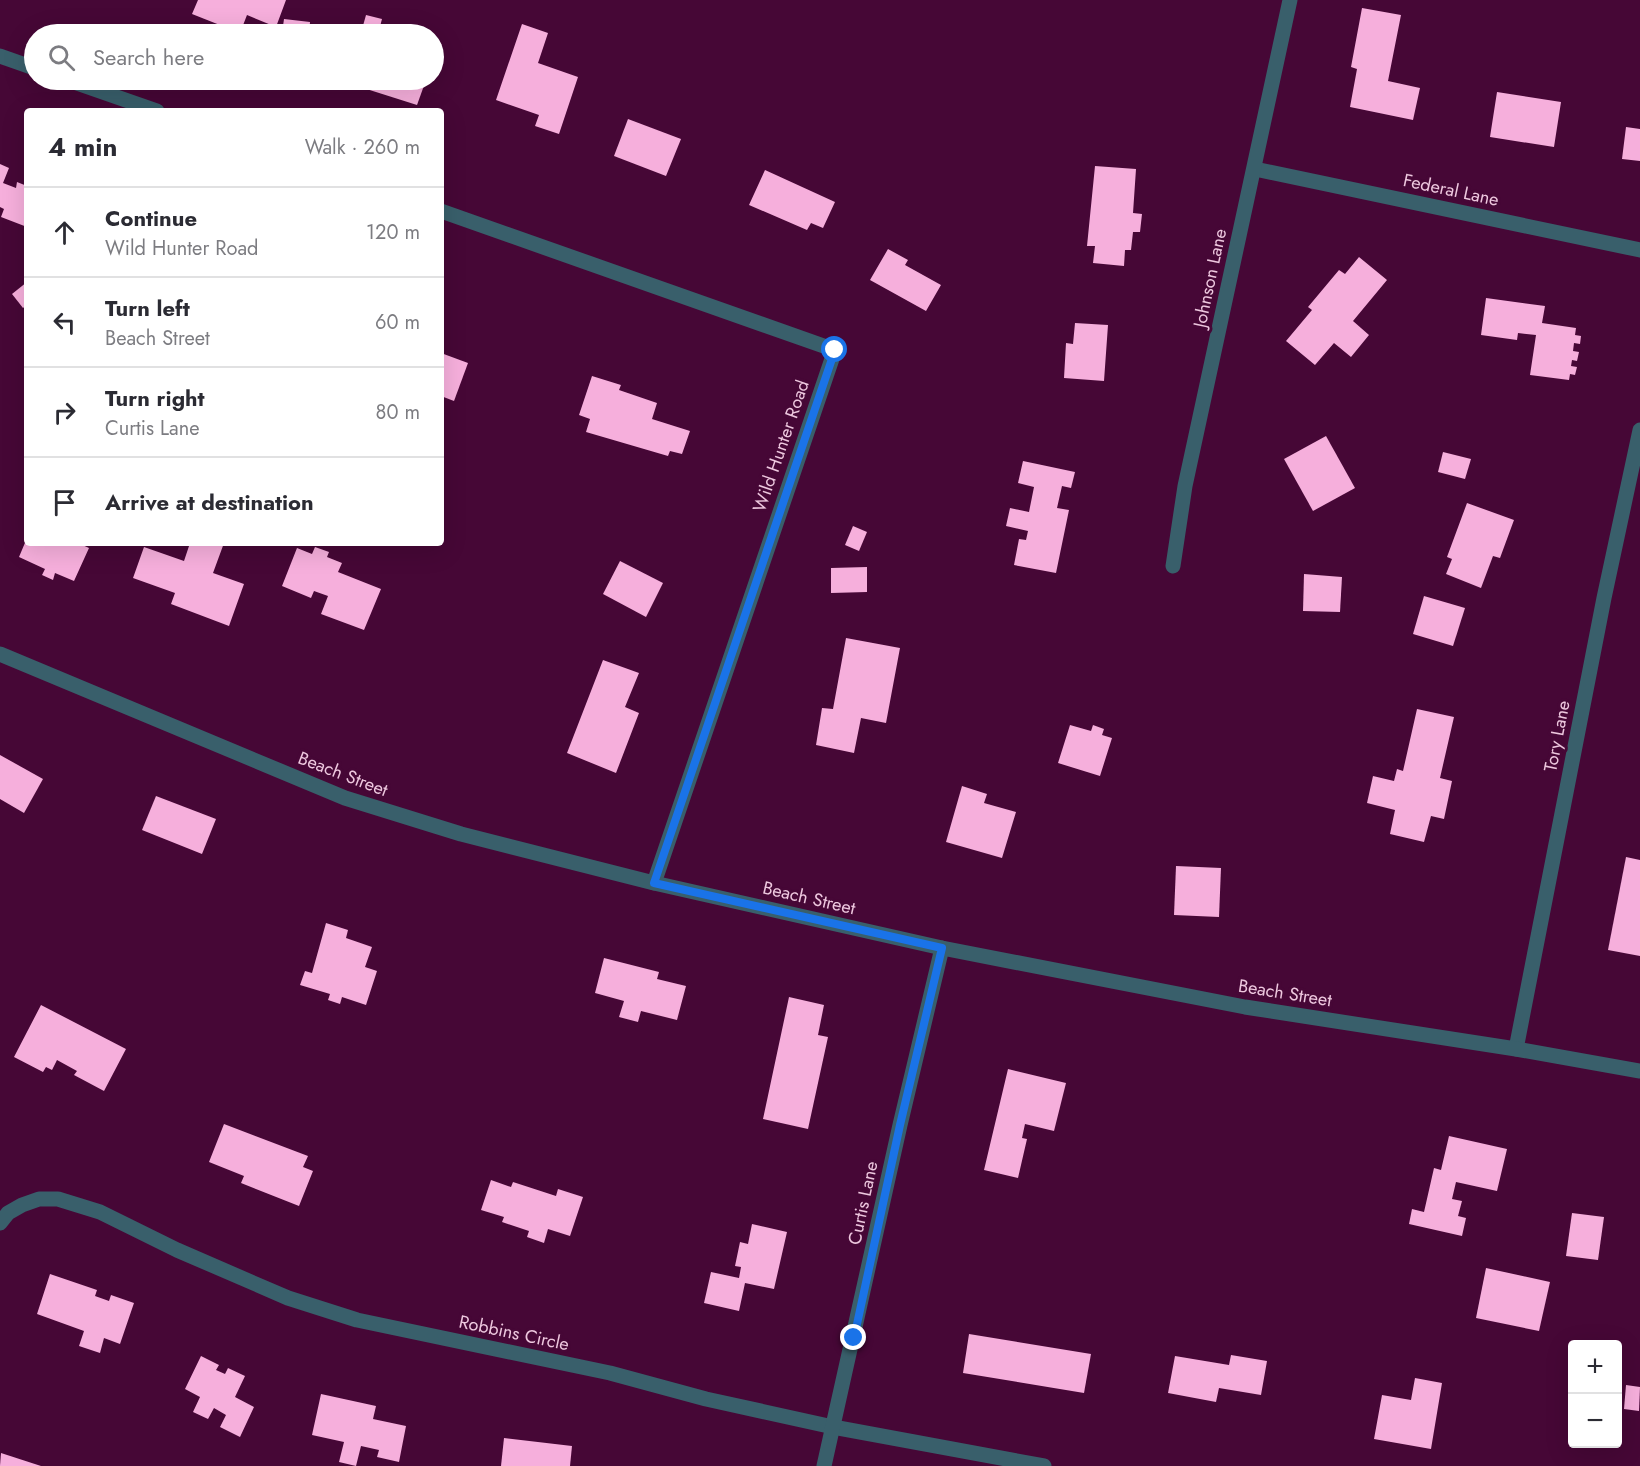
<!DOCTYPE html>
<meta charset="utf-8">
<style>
body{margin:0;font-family:Jost,sans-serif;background:#f7f7f7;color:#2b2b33}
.controls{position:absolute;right:18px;bottom:18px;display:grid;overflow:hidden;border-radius:6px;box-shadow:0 6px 24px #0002}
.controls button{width:54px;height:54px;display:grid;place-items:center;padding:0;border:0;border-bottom:2px solid #e1e1e2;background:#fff;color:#2b2b33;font:30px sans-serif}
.stop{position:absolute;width:18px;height:18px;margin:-14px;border:4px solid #1a73e8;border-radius:50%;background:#fff}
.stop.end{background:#1a73e8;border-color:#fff;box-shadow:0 2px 6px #0008}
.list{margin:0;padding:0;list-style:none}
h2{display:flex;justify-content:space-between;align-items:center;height:78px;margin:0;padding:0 24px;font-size:26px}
h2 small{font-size:20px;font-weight:400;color:#7c7c81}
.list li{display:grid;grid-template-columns:39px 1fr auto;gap:18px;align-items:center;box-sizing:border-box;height:90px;padding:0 24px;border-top:2px solid #e1e1e2}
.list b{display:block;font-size:22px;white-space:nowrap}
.list p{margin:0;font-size:20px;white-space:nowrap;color:#7c7c81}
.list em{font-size:20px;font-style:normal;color:#7c7c81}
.icon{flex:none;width:33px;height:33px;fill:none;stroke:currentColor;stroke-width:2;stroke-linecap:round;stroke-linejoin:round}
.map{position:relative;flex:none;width:1640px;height:1466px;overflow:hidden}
.search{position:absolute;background:#fff;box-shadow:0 6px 24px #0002;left:24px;top:24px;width:420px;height:66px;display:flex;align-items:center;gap:15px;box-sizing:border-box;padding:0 21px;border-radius:33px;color:#7c7c81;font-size:22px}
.panel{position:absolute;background:#fff;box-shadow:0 6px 24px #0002;left:24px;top:108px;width:420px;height:438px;border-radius:6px}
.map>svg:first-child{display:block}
</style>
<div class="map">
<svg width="1640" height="1466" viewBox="0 0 1640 1466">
<rect width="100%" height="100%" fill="#460736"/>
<g fill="#f6afdc">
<polygon points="198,0 286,0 276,27 247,15 240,33 192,14"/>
<polygon points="1362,8 1401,15 1388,81 1420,88 1413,120 1350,107 1357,69 1351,67"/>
<polygon points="366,15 382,19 378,34 361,33"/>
<polygon points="284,19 310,22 309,34 276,34 277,26 283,26"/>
<polygon points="522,24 548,33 538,63 578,77 559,134 535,126 539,115 496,100"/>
<polygon points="359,80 426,80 417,105 357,86"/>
<polygon points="1497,92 1561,102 1554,147 1490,137"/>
<polygon points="628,119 681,139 666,176 614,156"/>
<polygon points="1626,127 1640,129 1640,161 1622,159"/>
<polygon points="0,164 9,168 3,183 16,188 17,182 27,186 27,227 1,217 4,209 0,207"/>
<polygon points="1095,166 1136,169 1133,213 1142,214 1140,232 1133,232 1131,250 1125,250 1124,266 1093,263 1095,246 1087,246"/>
<polygon points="765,170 835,202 823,228 811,223 807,230 749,205"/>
<polygon points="888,249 908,260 905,265 941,285 926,311 870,280"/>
<polygon points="1359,257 1387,280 1353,321 1369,335 1351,357 1334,343 1315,365 1286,341 1312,310 1308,307 1339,270 1345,274"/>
<polygon points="27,282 27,305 23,308 12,294"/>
<polygon points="1486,298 1545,306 1542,323 1576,328 1575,335 1581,336 1580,344 1574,343 1573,351 1579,352 1577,361 1572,360 1571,366 1577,367 1575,375 1570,374 1569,380 1530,375 1536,335 1518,333 1517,340 1481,335"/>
<polygon points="1075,323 1108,325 1104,381 1064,378 1066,343 1073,344"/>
<polygon points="441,353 468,363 454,401 441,396"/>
<polygon points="592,376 621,385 619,390 657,403 652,419 690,431 682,454 670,451 668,456 586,432 590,419 579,415"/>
<polygon points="1326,436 1355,488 1313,511 1284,459"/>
<polygon points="1443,452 1471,459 1465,479 1438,472"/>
<polygon points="1023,461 1075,472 1071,488 1062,486 1057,508 1069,510 1056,573 1014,565 1019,539 1026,540 1028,531 1006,526 1010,508 1029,512 1034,487 1018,483"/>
<polygon points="1467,503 1514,520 1500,558 1493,556 1481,588 1446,574 1452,559 1447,557"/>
<polygon points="853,526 867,532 859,551 845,545"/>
<polygon points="27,538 27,543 78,543 89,548 74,581 55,573 53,580 42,575 45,569 19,557"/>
<polygon points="190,543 224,543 213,573 244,584 229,626 171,604 175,593 133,578 144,547 184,561"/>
<polygon points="315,547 329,552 327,557 342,563 338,572 381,589 364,630 321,614 328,596 314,591 311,598 282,586 297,548 312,554"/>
<polygon points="620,561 663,583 646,617 603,594"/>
<polygon points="867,567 867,592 831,593 831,568"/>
<polygon points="1304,574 1342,577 1340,612 1303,611"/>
<polygon points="1424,596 1465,608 1453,646 1413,634"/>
<polygon points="846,638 900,648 886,723 861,718 854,753 816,745 822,708 833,709"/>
<polygon points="603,660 639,673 625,707 639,713 616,773 567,753"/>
<polygon points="1417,709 1454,717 1440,778 1452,781 1444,819 1431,816 1424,842 1390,834 1395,810 1367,803 1373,776 1394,781 1397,769 1403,771"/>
<polygon points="1070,725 1091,731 1093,725 1104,729 1102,735 1112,738 1100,776 1058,763"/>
<polygon points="0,755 43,779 24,813 0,799"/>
<polygon points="962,786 987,794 984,803 1016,812 1002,858 946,842"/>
<polygon points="156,796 216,819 202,854 142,830"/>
<polygon points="1626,857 1640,860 1640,956 1608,950"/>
<polygon points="1176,866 1221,868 1219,917 1174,915"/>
<polygon points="326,923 348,930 346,938 372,947 365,967 377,971 366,1005 342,997 340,1004 328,1000 330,994 300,985 305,971 312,973"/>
<polygon points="604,958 659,972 657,979 686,986 677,1020 641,1011 638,1022 619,1017 624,1001 595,993"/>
<polygon points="789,997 824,1005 818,1035 828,1037 808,1129 763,1119"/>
<polygon points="41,1005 126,1049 104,1091 74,1075 77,1071 57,1060 52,1070 46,1067 43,1072 14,1057"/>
<polygon points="1008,1069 1066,1083 1054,1131 1025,1124 1022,1138 1027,1139 1018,1178 984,1170"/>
<polygon points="224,1124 308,1156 303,1167 313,1171 299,1206 241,1183 244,1176 209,1162"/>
<polygon points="1449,1136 1507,1149 1497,1191 1456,1182 1452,1199 1462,1201 1458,1216 1466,1218 1462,1236 1409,1224 1412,1209 1424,1212 1434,1168 1441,1170"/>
<polygon points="491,1180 511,1187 513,1182 556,1196 558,1189 583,1197 570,1236 548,1229 544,1243 527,1237 529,1231 502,1222 504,1217 481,1210"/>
<polygon points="1572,1213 1604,1217 1598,1260 1566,1256"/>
<polygon points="752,1224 787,1232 774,1289 745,1283 739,1311 704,1303 711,1272 739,1278 741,1267 735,1266 740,1242 748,1244"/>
<polygon points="1486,1268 1550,1282 1539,1331 1476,1318"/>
<polygon points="50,1274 97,1290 95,1296 109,1301 111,1295 134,1303 120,1344 104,1338 100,1353 79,1346 84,1331 37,1314"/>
<polygon points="969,1334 1091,1354 1084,1393 963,1373"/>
<polygon points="1231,1355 1267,1361 1261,1395 1219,1388 1216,1402 1168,1393 1175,1356 1229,1365"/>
<polygon points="201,1356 219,1365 216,1370 225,1374 228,1368 245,1376 235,1397 254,1407 240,1437 220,1427 226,1415 214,1408 208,1419 193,1412 200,1397 185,1389"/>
<polygon points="1415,1378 1442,1383 1431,1449 1374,1439 1382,1395 1411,1400"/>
<polygon points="1626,1385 1640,1387 1639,1411 1624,1409"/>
<polygon points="321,1394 376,1406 373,1419 406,1426 399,1462 377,1457 379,1450 361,1446 356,1466 339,1462 344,1442 312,1435"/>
<polygon points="504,1438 572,1446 570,1466 501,1466"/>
<polygon points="1,1453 41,1466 0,1466"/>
</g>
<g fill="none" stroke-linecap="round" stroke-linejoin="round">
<g stroke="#395f6b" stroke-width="15">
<polyline points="0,56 34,68"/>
<polyline points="68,80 157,111"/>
<polyline points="1255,169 1640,250"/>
<polyline points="441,211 835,350 654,883"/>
<polyline points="1173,566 1185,486 1290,0"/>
<polyline points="1516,1049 1604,598 1640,430"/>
<polyline points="0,1223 8,1213 22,1205 39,1199 58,1199 100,1212 177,1250 288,1298 357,1320 610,1373 706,1399 833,1427 1044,1466"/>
<polyline points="824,1466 900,1125 942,948"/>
</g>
<polyline stroke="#395f6b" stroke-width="15" points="0,654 345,798 461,834 654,883 942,948 1245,1007 1516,1049 1640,1071"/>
</g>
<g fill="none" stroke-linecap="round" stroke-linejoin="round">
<polyline stroke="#1a73e8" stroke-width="8" points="835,350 654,883 942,948 900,1125 854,1338"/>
</g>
<g text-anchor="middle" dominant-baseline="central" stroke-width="6" stroke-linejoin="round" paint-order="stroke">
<g font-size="18" fill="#eec8df" stroke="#460736">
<text transform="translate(1451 190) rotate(12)">Federal Lane</text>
<text transform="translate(1210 278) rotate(-78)">Johnson Lane</text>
<text transform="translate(781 446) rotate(-71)">Wild Hunter Road</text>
<text transform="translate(1557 736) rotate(-79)">Tory Lane</text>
<text transform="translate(343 774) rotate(21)">Beach Street</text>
<text transform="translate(809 898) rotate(13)">Beach Street</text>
<text transform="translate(1285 993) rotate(9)">Beach Street</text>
<text transform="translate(863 1203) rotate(-78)">Curtis Lane</text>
<text transform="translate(514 1333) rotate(12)">Robbins Circle</text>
</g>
</g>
</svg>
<div class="controls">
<button>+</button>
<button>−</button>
</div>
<div class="stop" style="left:835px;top:350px"></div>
<div class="stop end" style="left:854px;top:1338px"></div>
<div class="search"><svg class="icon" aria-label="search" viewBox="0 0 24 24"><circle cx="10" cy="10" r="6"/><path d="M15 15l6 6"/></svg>Search here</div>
<section class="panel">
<h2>4 min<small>Walk · 260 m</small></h2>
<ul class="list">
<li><svg class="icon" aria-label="ahead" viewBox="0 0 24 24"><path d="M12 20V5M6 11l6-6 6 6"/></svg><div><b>Continue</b><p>Wild Hunter Road</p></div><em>120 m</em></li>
<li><svg class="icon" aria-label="left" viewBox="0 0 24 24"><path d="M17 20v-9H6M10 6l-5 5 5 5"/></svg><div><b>Turn left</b><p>Beach Street</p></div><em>60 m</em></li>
<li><svg class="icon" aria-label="right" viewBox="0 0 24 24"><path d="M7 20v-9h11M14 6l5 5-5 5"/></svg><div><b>Turn right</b><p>Curtis Lane</p></div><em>80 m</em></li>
<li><svg class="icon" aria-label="arrive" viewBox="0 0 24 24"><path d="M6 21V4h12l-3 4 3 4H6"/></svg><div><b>Arrive at destination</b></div></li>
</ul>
</section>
</div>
